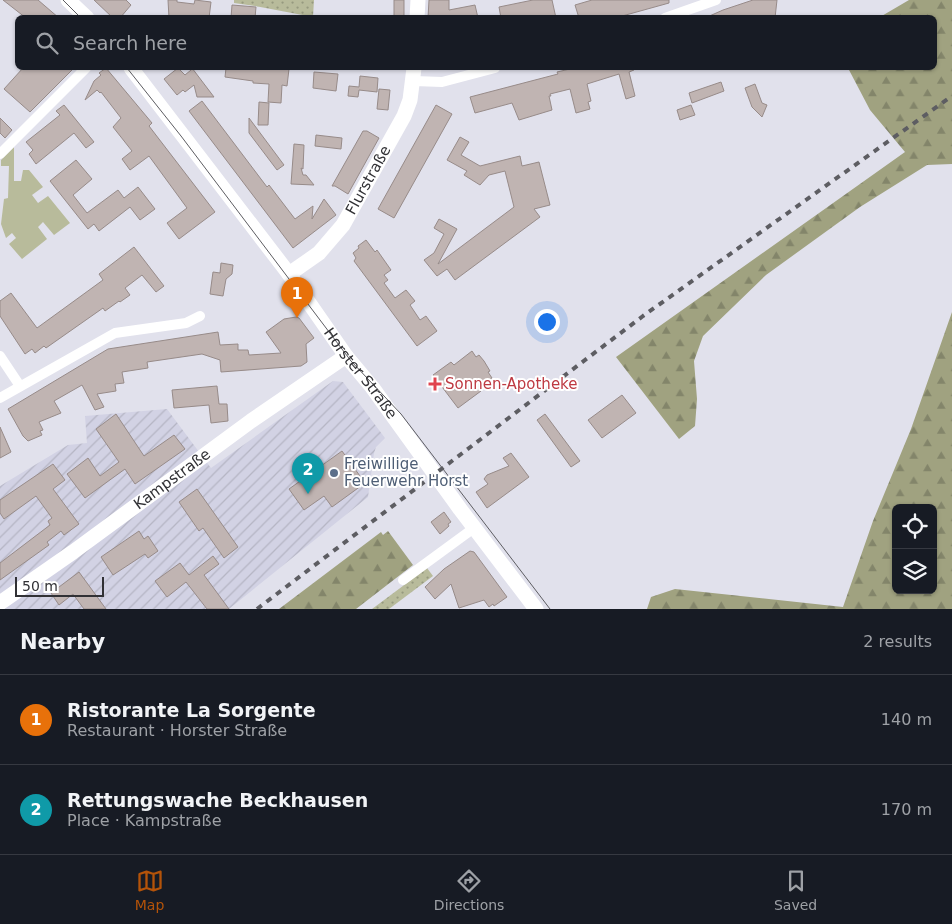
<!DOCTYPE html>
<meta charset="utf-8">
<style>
body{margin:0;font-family:"DejaVu Sans",sans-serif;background:#242831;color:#f1f3f6}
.controls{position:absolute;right:15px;bottom:15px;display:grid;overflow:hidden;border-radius:8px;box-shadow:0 1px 4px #0004}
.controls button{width:45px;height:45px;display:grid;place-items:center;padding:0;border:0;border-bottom:1px solid #363941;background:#171b24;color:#f1f3f6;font:25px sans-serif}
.scale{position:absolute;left:15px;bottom:12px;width:89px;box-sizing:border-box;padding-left:5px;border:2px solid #313135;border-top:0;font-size:14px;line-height:18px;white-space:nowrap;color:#313135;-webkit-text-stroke:4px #fff;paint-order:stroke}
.you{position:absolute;left:546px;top:321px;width:18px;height:18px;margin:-12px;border:4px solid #fff;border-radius:50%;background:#1a73e8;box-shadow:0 0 0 8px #1a73e833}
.badge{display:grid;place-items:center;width:32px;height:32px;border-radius:50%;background:#b45309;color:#fff;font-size:16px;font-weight:700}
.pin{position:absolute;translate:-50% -41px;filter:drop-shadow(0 1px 2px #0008)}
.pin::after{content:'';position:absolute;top:26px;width:18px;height:15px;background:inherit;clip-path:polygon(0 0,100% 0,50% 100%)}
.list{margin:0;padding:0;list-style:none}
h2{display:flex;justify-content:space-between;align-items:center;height:65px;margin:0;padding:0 20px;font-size:21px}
h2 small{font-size:16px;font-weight:400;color:#9ea1a6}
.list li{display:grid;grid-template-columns:32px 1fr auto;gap:15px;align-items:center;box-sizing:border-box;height:90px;padding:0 20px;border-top:1px solid #363941}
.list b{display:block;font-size:19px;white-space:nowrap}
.list p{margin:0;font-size:16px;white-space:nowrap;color:#9ea1a6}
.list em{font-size:16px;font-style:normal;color:#9ea1a6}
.icon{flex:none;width:28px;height:28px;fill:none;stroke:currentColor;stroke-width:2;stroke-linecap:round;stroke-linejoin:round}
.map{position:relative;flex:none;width:952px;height:609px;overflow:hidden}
.search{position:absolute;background:#171b24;box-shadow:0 1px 4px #0004;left:15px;right:15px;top:15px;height:55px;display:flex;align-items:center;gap:12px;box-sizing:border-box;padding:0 18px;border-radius:8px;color:#9ea1a6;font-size:19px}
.sheet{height:245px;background:#171b24}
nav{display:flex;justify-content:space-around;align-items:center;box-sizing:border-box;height:70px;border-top:1px solid #363941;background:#171b24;font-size:14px;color:#9ea1a6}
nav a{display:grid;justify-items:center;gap:2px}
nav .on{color:#b45309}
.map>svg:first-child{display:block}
</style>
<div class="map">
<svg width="952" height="609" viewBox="0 0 952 609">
<defs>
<pattern id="industrial-furrows" width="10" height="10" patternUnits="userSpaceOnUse" patternTransform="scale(1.25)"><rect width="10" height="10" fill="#d2d2e4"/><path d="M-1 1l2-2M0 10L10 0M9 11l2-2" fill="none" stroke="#b5b5c4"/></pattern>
<pattern id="grass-dots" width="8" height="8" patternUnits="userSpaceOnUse" patternTransform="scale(1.25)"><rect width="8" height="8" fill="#b8bb9b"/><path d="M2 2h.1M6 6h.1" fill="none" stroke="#96997f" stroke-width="1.8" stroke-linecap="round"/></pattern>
<pattern id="forest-firs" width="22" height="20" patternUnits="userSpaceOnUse" patternTransform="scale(1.25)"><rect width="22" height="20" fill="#a0a280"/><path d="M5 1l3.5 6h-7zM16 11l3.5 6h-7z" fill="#83856a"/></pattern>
</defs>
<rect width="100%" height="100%" fill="#e1e1ec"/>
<polygon fill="url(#industrial-furrows)" points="333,381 343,382 385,438 376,447 374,453 368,497 229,609 0,609 0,486 68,445 87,443 85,416 167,409 211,468"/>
<g fill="url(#grass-dots)">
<polygon points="234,0 314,0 313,17 255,6 234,3"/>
<polygon points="427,568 433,576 389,609 372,609"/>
</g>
<g fill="url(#forest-firs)" fill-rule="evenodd">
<polygon points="909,0 952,0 952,164 927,165 860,207 766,275 703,336 694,361 697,399 695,426 679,439 616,357 905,152 870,110 848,68 934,68 934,18 880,17"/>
<path d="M952,312V609H647L651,597L675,589L843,607L873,521L911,429ZM896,508H933V590H896Z"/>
<polygon points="388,531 413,565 356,609 279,609 381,532 383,535"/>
</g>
<polygon fill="#b8bb9b" points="14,147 14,181 21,181 23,170 29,170 43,187 32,195 38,203 48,196 70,223 54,235 43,222 38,227 47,239 22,259 9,244 16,238 12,233 6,238 1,224 4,199 8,198 9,166 1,166 1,160"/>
<g fill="#c0b4b2" stroke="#978b89">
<polygon points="3,0 38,0 59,18 26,18"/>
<polygon points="94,0 126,0 131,5 120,18 113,18"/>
<polygon points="168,0 177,0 177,2 194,4 195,0 211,2 209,18 169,18"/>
<rect x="394" y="0" width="10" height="18"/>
<polygon points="429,0 449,0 449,10 475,5 478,18 428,18"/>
<polygon points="533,0 552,0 556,18 501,18 499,7"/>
<polygon points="592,0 669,0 669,3 615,18 579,18 575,5"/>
<polygon points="753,0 777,0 775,18 705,18 723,10"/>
<polygon points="232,5 256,7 255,18 231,18"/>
<polygon points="23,68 74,68 30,112 4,89"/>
<polygon points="106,68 152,123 149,126 215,212 179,239 167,223 187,208 149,156 130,170 122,159 132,151 113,127 121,118 101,92 100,93 97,90 85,100 94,81 101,75 99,73"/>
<polygon points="178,68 185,75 191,70 190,68 192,68 214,97 197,97 194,85 185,92 183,90 177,95 164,79"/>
<polygon points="226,68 289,69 287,86 282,85 281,103 268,102 269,84 253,83 253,81 225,77"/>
<polygon points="574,68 633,68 634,70 629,72 635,96 626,99 619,74 587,84 591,101 588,102 590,109 576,113 570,89 550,94 551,96 549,96 552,110 519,120 512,103 475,113 470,97 558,74 557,72"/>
<polygon points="314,72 338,74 336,91 313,88"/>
<polygon points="360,76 378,78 377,92 359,90 358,97 348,96 349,86 359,87"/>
<polygon points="721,82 724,91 692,103 689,93"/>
<polygon points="755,84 762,103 767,105 762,117 752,107 745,88"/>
<polygon points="379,89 390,90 388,110 377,109"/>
<polygon points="202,101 267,187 269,185 295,219 313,206 312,219 324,199 336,215 293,248 189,111"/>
<polygon points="259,102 269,103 268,125 258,125"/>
<polygon points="64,105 94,142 86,148 74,133 36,164 29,154 33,150 26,142 60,115 56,111"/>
<polygon points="436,105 452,114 394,218 378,209"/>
<polygon points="691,105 695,115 680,120 677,110"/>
<polygon points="0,118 12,130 5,138 0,133"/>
<polygon points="249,118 284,165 277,170 249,133"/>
<polygon points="363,131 367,131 379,138 348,194 335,186 332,186"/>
<polygon points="316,135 342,138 341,149 315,146"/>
<polygon points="460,137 469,142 461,155 480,166 520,156 522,166 539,162 550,205 534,209 540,217 455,280 447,269 437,276 424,260 434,253 444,234 434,228 439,219 457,229 438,264 514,207 505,171 489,175 480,185 464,175 467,171 447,160"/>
<polygon points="294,144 304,145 303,169 301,168 303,175 306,175 314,185 291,184"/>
<polygon points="76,160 92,179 73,195 87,213 118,190 124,198 138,187 155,209 140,220 130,207 99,231 94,224 88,229 50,181"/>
<polygon points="366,240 375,252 377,250 391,270 384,275 388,280 384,283 395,298 406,290 415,301 410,305 420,320 426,316 437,331 417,346 354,261 356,258 353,253 359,248 358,246"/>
<polygon points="134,247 164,286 156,292 142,275 125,288 130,295 120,302 119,301 105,311 103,308 46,348 44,346 35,353 32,349 25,354 0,316 0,301 11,293 37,328 103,280 99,274"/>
<polygon points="221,263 233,265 232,274 226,279 223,296 210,294 213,272 220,273"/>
<polygon points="296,317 299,318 314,338 306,344 307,362 301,366 221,372 220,360 202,354 147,362 148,368 122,372 124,383 115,384 116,391 97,394 104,407 95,410 82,385 54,401 61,413 39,422 43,430 40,431 42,435 28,441 23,436 8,409 108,349 218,332 220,345 238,344 238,350 248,350 249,355 281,353 266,332 284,319"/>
<polygon points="472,351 476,357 479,355 484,361 490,371 488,372 492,378 479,388 481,391 458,408 433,375 451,362 454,365"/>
<polygon points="217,386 219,404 227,404 228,421 211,423 209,405 174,408 172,390"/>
<polygon points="622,395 636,413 602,438 588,420"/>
<polygon points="116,414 144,456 174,435 185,449 135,484 125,469 85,498 67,474 88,458 100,476 119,462 96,429"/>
<polygon points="545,414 580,461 571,467 537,420"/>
<polygon points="0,427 11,452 0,458"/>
<polygon points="342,451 365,483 332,507 324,496 304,510 289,489"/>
<polygon points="511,453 529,477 487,508 476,492 488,484 484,479 487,475 509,466 503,458"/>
<polygon points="53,464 65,480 53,489 79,524 64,535 61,531 47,542 49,545 0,580 0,563 50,525 48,521 52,518 36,496 4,519 0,513 0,500"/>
<polygon points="197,489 238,547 224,558 203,528 199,531 179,502"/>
<polygon points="444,512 451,522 448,524 449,526 440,534 431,522"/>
<polygon points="139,531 144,539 148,536 158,551 148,558 145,554 113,575 101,557"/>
<polygon points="470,551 474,552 507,597 494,606 493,604 489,607 484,600 459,608 451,584 435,599 425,587 444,569"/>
<polygon points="213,556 219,564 204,575 229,609 207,609 186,582 167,597 155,581 180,563 189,575"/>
<polygon points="79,572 106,609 84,609 73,594 59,605 51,593"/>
</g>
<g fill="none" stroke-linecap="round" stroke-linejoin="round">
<g stroke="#fff" stroke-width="10">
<polyline points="665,18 716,0"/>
<polyline points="414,81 442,82 495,68"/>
<polyline points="0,154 86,68"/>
<polyline points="0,356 20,386"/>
<polyline points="0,398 115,333 186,323 200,316"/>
<polyline points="403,580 474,528"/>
</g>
<g stroke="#fff" stroke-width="15">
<polyline points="68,0 87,18"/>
<polyline points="417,18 418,0"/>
<path id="s1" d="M131,68L289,274L346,356L372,387L460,509L536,609"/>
<path id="s2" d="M289,274L319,253L343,225L404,116L410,100L414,68"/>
<path id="s3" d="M0,603L73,552L251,421L346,356"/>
</g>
<g stroke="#5d5d62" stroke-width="1">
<polyline points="63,0 81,18"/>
<polyline points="127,68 181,136 351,361 401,414 550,609"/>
</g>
<polyline stroke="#5d5d62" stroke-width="4" stroke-dasharray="6 6" stroke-linecap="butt" points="257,609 643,316 952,96"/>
</g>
<path fill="#e0444e" stroke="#fff" stroke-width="2" d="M432.5 376.5h5v5h5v5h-5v5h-5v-5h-5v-5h5z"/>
<circle fill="#5c6f8a" stroke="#fff" stroke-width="2" cx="334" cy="473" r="5"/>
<g text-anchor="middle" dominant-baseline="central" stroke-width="4" stroke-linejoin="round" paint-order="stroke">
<g font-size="15" fill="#313135" stroke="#fff">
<text stroke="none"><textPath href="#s2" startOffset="125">Flurstraße</textPath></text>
<text stroke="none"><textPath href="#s1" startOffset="382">Horster Straße</textPath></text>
<text stroke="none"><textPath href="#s3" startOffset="212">Kampstraße</textPath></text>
</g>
<g font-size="15" fill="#be3a42" stroke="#fff" text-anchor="start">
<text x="445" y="384">Sonnen-Apotheke</text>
</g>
<g font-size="15" fill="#4e5e75" stroke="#fff" text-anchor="start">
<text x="344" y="464">Freiwillige<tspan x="344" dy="17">Feuerwehr Horst</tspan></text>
</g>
</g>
</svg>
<div class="controls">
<button><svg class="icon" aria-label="locate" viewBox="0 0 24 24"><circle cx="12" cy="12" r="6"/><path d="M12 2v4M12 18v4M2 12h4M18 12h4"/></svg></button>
<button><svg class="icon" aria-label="layers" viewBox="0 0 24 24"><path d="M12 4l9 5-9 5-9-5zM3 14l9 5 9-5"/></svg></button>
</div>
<div class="scale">50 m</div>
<div class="you"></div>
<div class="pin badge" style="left:297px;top:318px;background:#e8710a">1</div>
<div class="pin badge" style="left:308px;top:494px;background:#0f9aa8">2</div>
<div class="search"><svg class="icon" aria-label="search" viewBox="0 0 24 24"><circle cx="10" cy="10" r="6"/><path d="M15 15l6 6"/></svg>Search here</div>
</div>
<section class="sheet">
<h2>Nearby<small>2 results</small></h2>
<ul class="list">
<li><span class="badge" style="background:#e8710a">1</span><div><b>Ristorante La Sorgente</b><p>Restaurant · Horster Straße</p></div><em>140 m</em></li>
<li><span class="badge" style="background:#0f9aa8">2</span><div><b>Rettungswache Beckhausen</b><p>Place · Kampstraße</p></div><em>170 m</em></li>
</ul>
</section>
<nav>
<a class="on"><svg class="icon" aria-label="map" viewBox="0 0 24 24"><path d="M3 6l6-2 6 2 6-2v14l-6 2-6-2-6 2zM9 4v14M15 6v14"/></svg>Map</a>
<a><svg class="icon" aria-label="directions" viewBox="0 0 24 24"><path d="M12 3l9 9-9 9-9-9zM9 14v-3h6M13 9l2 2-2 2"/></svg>Directions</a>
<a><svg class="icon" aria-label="saved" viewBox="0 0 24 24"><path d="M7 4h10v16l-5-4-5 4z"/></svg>Saved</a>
</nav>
